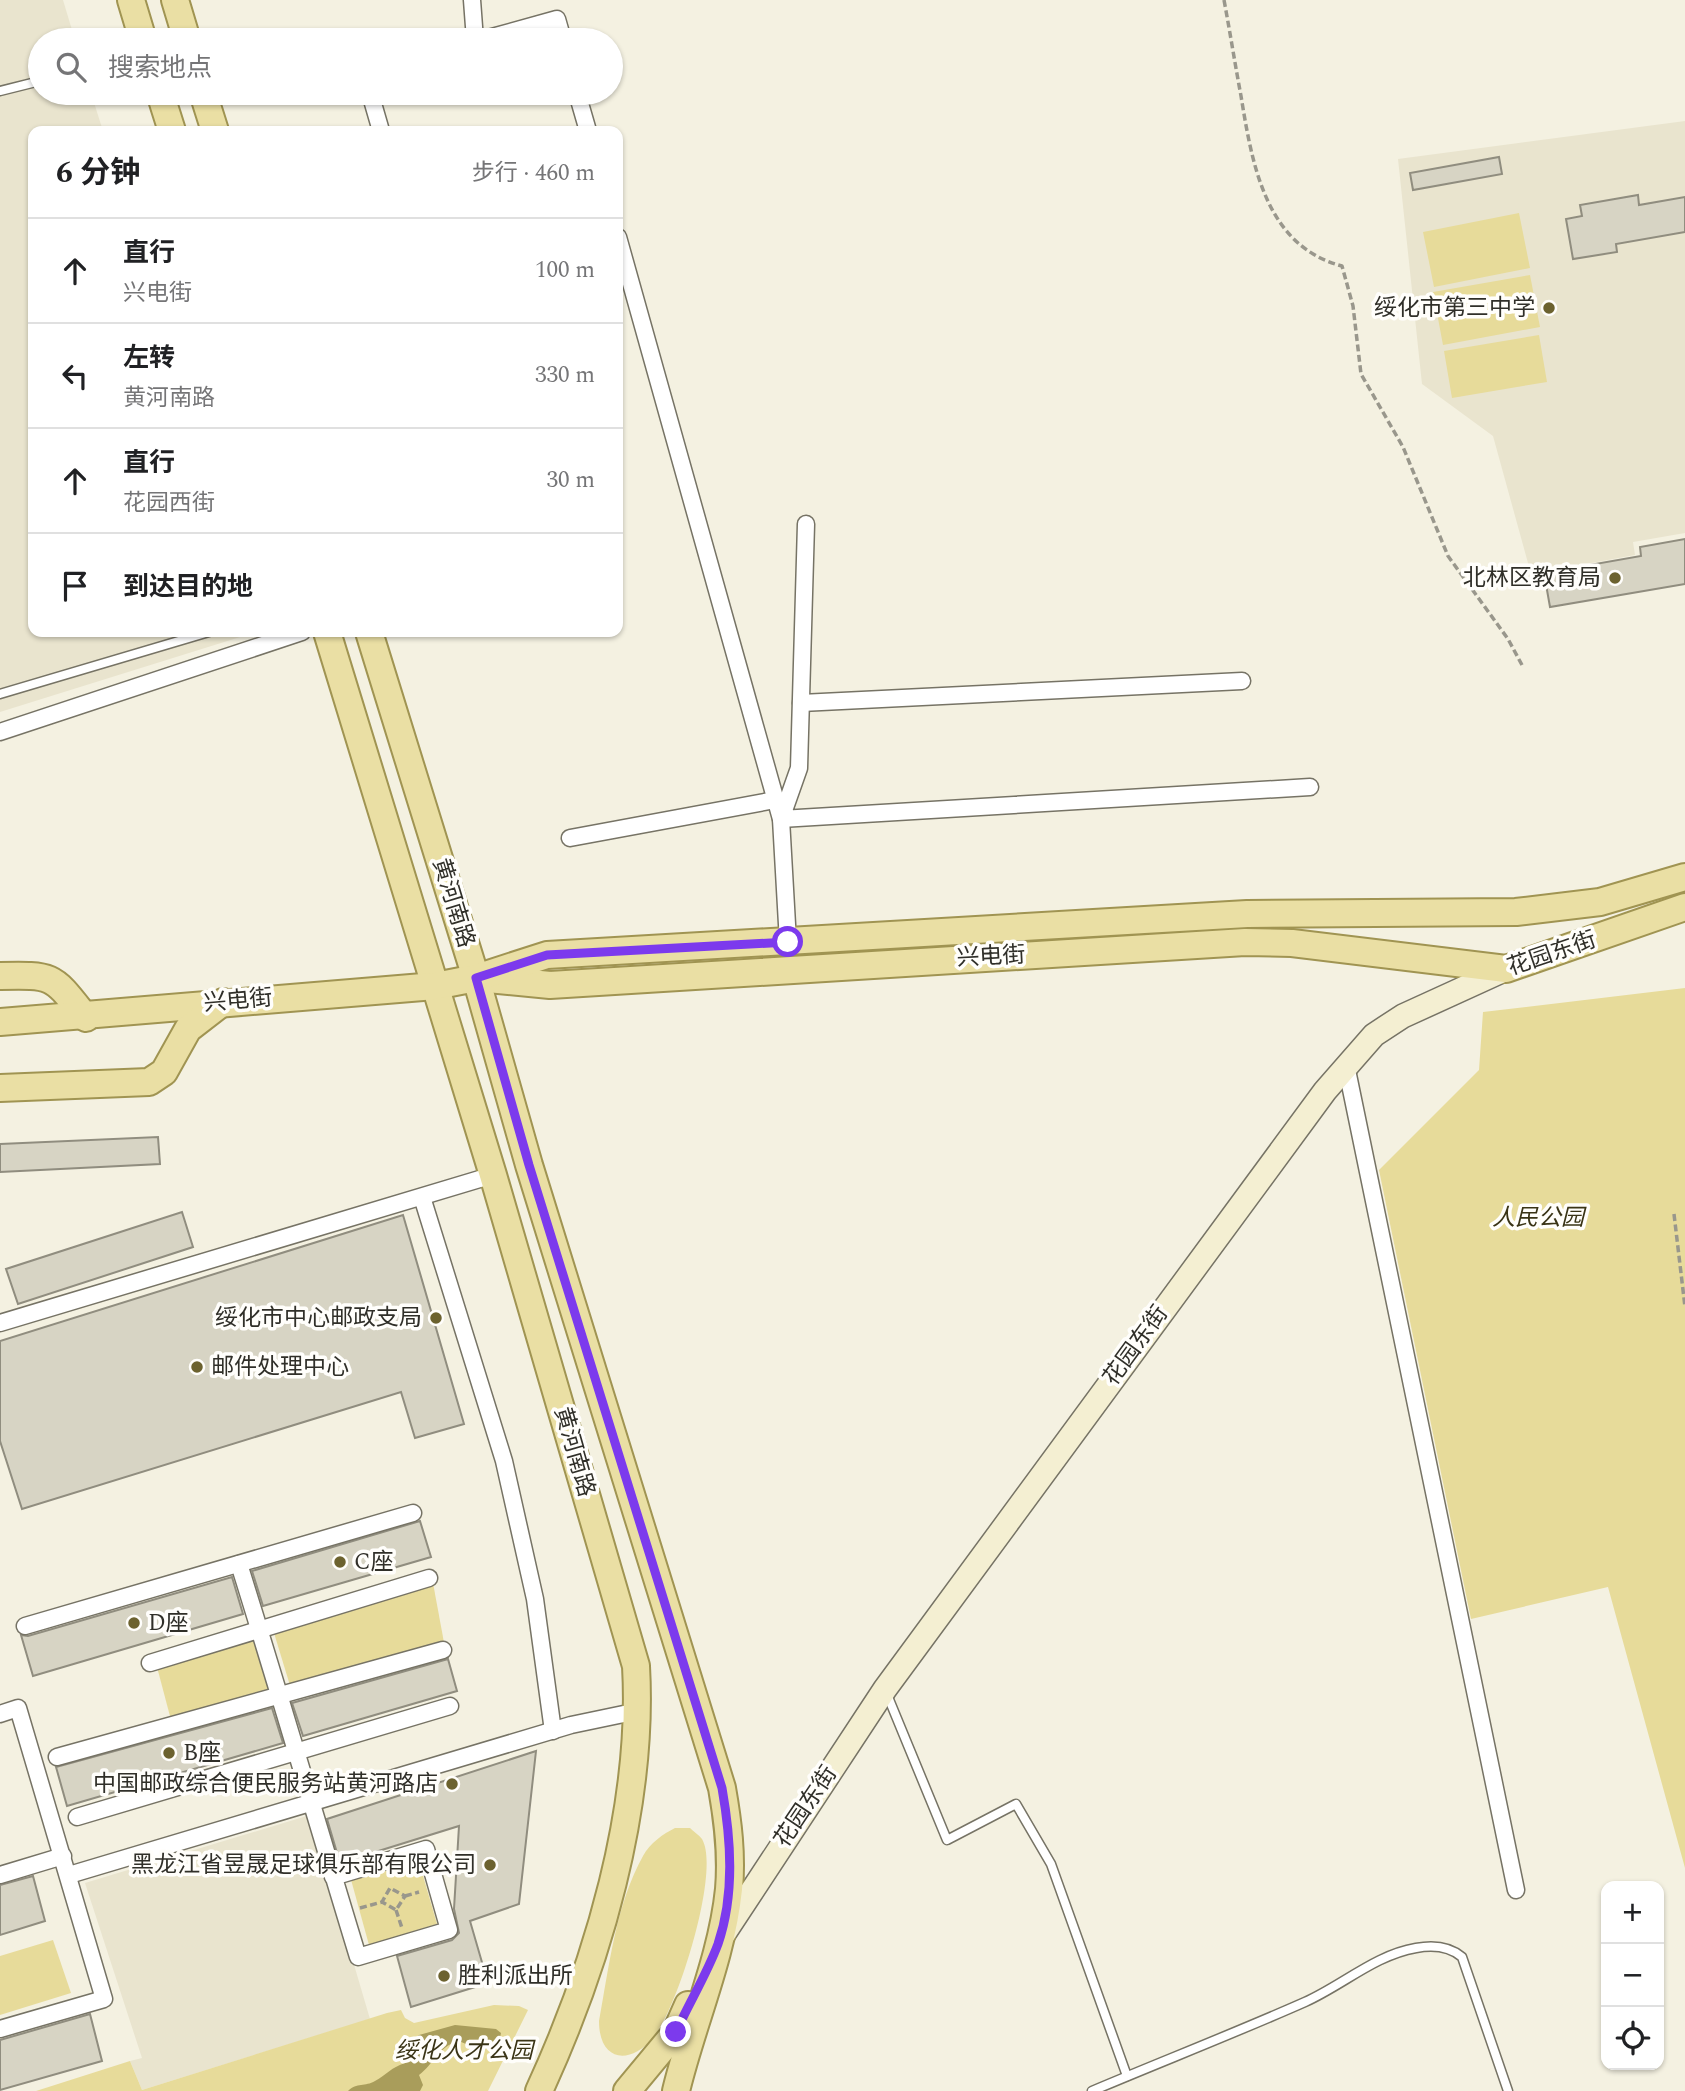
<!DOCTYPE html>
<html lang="zh">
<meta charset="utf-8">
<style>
body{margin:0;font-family:Spectral,"Noto Sans SC",serif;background:#f2f2f2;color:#202124}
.controls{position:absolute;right:21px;bottom:21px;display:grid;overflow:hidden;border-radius:14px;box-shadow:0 2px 5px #0004}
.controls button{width:63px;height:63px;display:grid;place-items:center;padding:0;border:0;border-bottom:2px solid #e0e0e0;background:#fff;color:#202124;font:35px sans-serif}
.stop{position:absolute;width:21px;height:21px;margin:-16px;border:5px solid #7c3aed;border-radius:50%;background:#fff}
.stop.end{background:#7c3aed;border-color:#fff;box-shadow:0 2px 7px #0008}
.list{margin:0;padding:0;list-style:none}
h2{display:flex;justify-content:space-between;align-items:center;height:91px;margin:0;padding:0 28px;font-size:30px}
h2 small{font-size:23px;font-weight:400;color:#757577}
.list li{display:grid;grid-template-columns:46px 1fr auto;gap:21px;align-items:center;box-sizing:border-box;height:105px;padding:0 28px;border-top:2px solid #e0e0e0}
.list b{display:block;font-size:26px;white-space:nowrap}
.list p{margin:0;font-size:23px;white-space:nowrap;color:#757577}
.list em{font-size:23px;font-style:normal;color:#757577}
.icon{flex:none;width:38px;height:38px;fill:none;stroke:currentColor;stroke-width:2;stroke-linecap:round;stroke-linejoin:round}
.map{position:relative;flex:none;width:1685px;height:2091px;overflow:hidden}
.search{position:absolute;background:#fff;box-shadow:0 2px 5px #0004;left:28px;top:28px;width:595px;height:77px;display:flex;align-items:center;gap:18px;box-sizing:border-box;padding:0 24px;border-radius:38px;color:#757577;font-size:26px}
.panel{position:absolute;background:#fff;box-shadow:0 2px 5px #0004;left:28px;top:126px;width:595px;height:511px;border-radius:14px}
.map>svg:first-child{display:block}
</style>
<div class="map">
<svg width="1685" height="2091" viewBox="0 0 1685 2091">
<rect width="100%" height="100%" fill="#f4f1e1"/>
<g fill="#e9e4ce">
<polygon points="0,0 63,0 75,40 40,40 40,93 91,93 103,131 33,131 33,632 253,633 0,712"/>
<polygon points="1685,121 1685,533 1633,542 1635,555 1531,574 1493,436 1422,384 1398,159"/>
<polygon points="310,1815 370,2019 142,2090 130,2061 142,2058 85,1883"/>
</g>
<g fill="#e7db9a">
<polygon points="1519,213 1530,268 1434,287 1423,232"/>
<polygon points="1530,275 1540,327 1443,345 1433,292"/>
<polygon points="1539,335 1547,382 1452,398 1444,351"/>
<polygon points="1685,988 1685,1868 1608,1587 1471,1619 1379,1170 1479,1070 1483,1012"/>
<polygon points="433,1583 445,1648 292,1692 274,1633"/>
<polygon points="253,1639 270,1693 171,1720 157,1667"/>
<path d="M675,1828H690C693,1831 699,1835 702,1839C721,1871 677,2010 653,2038C629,2066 599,2061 599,2021C609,1967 616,1904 643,1856C650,1843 663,1834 675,1828Z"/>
<polygon points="417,1855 437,1924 369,1945 350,1876"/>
<polygon points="53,1940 71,1993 0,2015 0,1956"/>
<polygon points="494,2005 519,2006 528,2010 488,2091 36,2091 130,2061 142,2090 387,2013 401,2010 405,2018 414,2023"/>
</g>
<path fill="#a99d5b" d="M455,2025L496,2029L501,2033L499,2042L482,2051L459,2041C437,2047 435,2063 419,2075L423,2085L420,2091H348C357,2082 365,2087 375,2081C386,2075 392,2067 405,2063L413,2041L419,2035Z"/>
<g fill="#d7d4c4" stroke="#908d7f" stroke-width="2">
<polygon points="1499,157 1502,174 1413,190 1410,173"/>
<polygon points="1638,195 1639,205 1685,197 1685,232 1616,244 1617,252 1573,259 1566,219 1582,216 1580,205"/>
<polygon points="1685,539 1685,584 1550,607 1544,573 1641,556 1640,547"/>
<polygon points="158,1137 160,1164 0,1172 0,1144"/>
<polygon points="182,1212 193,1247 18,1304 6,1269"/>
<polygon points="403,1215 464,1424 415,1438 401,1392 22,1509 0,1441 0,1341"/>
<polygon points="420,1521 431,1557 263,1606 252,1571"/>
<polygon points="232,1577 243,1614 33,1676 21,1635 28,1636"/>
<polygon points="448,1659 457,1691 303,1736 292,1703"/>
<polygon points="272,1708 283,1743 67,1806 56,1767"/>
<polygon points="536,1751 519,1904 470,1921 488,1983 411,2007 397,1956 452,1940 459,1933 454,1909 459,1826 340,1863 327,1819"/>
<polygon points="33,1876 45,1921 0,1935 0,1885"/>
<polygon points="90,2014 102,2061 0,2090 0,2040"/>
</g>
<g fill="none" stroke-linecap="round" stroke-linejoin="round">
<defs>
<g id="lane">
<polyline points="0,91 40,81"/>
<polyline points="0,694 209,632"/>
<polyline points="886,1692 947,1840 1016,1804 1051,1864 1127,2076"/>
<path d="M1092,2091C1163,2061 1235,2033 1305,2002C1343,1985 1375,1955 1416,1948C1432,1945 1449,1946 1462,1957L1508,2091"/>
</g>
<g id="street">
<polyline points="472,0 475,40"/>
<polyline points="481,40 557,19 563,40"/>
<polyline points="370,93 381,131"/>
<polyline points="577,93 588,131"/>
<polyline points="618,237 781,819 788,942"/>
<polyline points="806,524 799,768 781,819 1310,787"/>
<polyline points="801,703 1242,681"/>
<polyline points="0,732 302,632"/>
<polyline points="570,838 775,800"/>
<polyline points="1346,1065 1516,1890"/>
<polyline points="422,1197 504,1461 535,1599 553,1731"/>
<polyline points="0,1323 493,1175"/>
<path d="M239,1564C280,1695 318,1826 358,1957L449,1930L426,1849L333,1877"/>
<polyline points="25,1626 413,1513"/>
<polyline points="150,1663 429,1578"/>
<polyline points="0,1714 18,1708 104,1999 0,2029"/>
<polyline points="57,1757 443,1650"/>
<polyline points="77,1817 450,1706"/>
<polyline points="0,1875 63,1856"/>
<polyline points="69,1875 571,1725 638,1711"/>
</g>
<polyline id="secondary" points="723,1935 885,1689 1325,1091 1374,1035 1403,1016 1506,969"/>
<g id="primary">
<polyline points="131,0 143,40"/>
<polyline points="175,0 187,40"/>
<polyline points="160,93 172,131"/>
<polyline points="203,93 215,131"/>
<path d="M327,632L493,1175L636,1666C644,1807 598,1963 539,2091"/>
<path d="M369,632L476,978L529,1165L722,1788C728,1822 732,1854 729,1889C722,1958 692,2024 676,2091"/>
<path d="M0,976C55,975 52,975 86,1018"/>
<polyline points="488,979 550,985 1245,942 1292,943 1506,969 1685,907"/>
<polyline points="0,1022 435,986 476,978 547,955 1247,914 1516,912 1600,902 1685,877"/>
<polyline points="0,1088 149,1082 164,1072 188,1029 223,1002"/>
<polyline points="627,2091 676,2032 688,2005"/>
</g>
</defs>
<use href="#lane" stroke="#767365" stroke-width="11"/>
<use href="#street" stroke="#767365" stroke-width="19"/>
<use href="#secondary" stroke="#767365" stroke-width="26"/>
<use href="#primary" stroke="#a09452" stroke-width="30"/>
<g stroke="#99978c" stroke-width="3.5" stroke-dasharray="7 3.5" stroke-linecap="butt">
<path d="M1224,0C1230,32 1235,64 1241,96C1252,163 1265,246 1342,266L1353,306L1361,374L1403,447L1448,556L1508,639L1522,665"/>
<polyline points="1674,1214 1685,1307"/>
<polyline points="405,1896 419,1892"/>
<polyline points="360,1908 382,1902 390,1888 405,1896 396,1910 382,1902"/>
<polyline points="396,1910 402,1928"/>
</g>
<use href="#lane" stroke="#fff" stroke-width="8"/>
<use href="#street" stroke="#fff" stroke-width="16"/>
<use href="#secondary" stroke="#f4efd2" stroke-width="23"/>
<use href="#primary" stroke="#eadfa4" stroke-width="26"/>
</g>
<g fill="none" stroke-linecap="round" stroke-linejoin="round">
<path stroke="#7c3aed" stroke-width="9" d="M676,2032C689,2003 707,1974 718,1944C735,1894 731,1839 722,1788L529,1165L476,978L547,955L788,942"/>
</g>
<g fill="#6c622f" stroke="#fffefb" stroke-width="2.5">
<circle cx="1549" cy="308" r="7"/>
<circle cx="1615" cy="578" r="7"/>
<circle cx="436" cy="1318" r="7"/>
<circle cx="197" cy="1367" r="7"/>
<circle cx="340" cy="1562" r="7"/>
<circle cx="134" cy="1623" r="7"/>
<circle cx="169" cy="1753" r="7"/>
<circle cx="452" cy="1784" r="7"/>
<circle cx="490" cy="1865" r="7"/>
<circle cx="444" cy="1976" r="7"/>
</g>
<g text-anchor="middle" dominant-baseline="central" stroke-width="7" stroke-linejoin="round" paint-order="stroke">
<g font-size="23" fill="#302f29" stroke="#fffefb" text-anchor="end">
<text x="1535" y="308">绥化市第三中学</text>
<text x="1601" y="578">北林区教育局</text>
<text x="422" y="1318">绥化市中心邮政支局</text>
<text x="211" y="1367" text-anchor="start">邮件处理中心</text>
<text x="354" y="1562" text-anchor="start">C座</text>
<text x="148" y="1623" text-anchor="start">D座</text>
<text x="183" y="1753" text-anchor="start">B座</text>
<text x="438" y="1784">中国邮政综合便民服务站黄河路店</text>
<text x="476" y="1865">黑龙江省昱晟足球俱乐部有限公司</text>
<text x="458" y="1976" text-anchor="start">胜利派出所</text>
</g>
<g font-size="23" fill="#302f29" stroke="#fffefb">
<text transform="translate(453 903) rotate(73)">黄河南路</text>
<text transform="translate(1552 954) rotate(-19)">花园东街</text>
<text transform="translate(991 957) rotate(-3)">兴电街</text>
<text transform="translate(238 1001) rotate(-5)">兴电街</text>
<text transform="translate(1136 1346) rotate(-54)">花园东街</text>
<text transform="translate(574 1452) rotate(74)">黄河南路</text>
<text transform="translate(806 1807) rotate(-56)">花园东街</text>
</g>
<g font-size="23" font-style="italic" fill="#3a3416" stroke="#fffefb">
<text x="1538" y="1218">人民公园</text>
<text x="464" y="2051">绥化人才公园</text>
</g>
</g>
</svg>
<div class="controls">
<button>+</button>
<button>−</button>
<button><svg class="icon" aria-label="locate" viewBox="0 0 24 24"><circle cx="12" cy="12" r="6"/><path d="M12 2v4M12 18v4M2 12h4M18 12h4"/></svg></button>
</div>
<div class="stop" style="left:788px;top:942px"></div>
<div class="stop end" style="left:676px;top:2032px"></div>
<div class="search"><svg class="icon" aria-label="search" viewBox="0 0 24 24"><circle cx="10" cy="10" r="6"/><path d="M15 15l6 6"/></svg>搜索地点</div>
<section class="panel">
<h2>6 分钟<small>步行 · 460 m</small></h2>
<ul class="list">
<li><svg class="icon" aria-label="ahead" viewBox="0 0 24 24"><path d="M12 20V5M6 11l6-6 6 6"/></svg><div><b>直行</b><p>兴电街</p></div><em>100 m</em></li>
<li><svg class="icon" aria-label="left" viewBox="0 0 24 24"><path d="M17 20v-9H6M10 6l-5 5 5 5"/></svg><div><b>左转</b><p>黄河南路</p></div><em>330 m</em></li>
<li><svg class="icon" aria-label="ahead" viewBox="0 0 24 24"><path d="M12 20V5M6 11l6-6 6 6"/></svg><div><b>直行</b><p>花园西街</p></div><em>30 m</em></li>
<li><svg class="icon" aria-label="arrive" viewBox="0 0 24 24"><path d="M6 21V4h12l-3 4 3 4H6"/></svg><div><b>到达目的地</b></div></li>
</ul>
</section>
</div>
